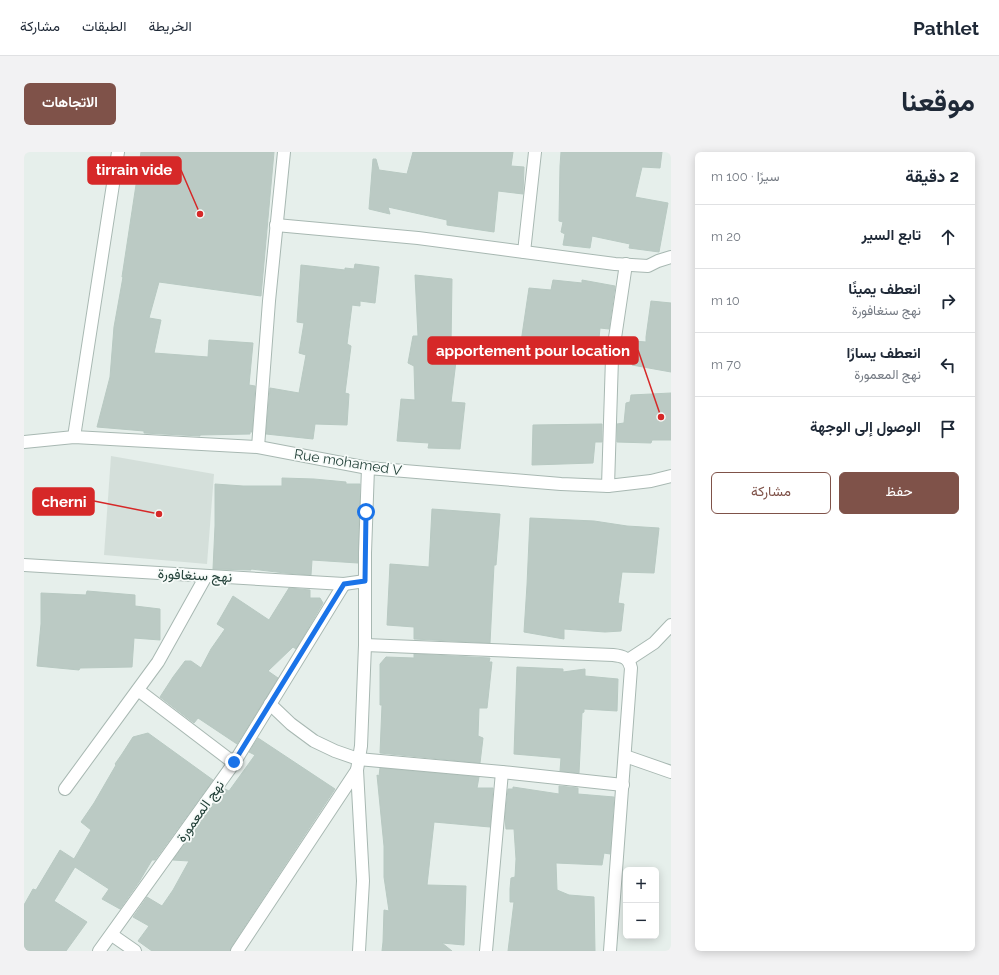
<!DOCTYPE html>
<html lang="ar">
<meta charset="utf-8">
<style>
body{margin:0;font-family:Raleway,Vazirmatn,sans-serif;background:#f2f2f3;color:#1f2937;direction:rtl}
.controls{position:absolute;right:12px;bottom:12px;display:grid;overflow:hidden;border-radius:6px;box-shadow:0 2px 10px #0003}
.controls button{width:36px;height:36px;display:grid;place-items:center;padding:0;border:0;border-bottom:1px solid #e0e1e3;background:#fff;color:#1f2937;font:20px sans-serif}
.stop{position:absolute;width:12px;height:12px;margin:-9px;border:3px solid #1a73e8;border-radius:50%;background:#fff}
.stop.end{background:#1a73e8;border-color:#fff;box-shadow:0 1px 4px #0008}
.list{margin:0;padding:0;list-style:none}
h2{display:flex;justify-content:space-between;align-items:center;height:52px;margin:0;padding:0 16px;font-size:17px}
h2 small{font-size:13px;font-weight:400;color:#747a83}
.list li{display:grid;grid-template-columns:26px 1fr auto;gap:12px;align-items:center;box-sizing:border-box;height:64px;padding:0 16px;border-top:1px solid #e0e1e3}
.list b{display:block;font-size:15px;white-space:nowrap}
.list p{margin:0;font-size:13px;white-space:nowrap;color:#747a83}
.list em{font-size:13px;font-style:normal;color:#747a83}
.actions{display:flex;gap:8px;padding:12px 16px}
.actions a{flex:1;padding:9px 0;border:1px solid #7f5249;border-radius:6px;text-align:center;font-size:14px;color:#7f5249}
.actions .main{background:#7f5249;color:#fff}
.icon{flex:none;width:22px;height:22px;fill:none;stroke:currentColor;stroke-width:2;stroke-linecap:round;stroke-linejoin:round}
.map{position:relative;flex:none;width:647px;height:799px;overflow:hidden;direction:ltr;border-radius:6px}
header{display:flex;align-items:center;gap:24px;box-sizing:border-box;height:56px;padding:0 20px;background:#fff;border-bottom:1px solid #e0e1e3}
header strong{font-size:19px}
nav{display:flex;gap:22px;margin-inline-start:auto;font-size:14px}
.intro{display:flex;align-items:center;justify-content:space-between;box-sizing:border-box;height:96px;padding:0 24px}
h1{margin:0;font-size:28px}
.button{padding:10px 18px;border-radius:6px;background:#7f5249;color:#fff;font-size:14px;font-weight:700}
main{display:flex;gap:24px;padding:0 24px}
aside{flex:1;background:#fff;border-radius:6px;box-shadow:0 2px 10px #0003}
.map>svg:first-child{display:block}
</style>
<header>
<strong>Pathlet</strong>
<nav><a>الخريطة</a><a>الطبقات</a><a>مشاركة</a></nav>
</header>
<div class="intro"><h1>موقعنا</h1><a class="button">الاتجاهات</a></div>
<main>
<aside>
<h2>2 دقيقة<small>سيرًا · 100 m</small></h2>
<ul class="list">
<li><svg class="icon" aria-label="ahead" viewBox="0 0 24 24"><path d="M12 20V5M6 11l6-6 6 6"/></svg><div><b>تابع السير</b></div><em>20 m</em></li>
<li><svg class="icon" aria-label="right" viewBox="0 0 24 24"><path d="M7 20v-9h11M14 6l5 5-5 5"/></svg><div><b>انعطف يمينًا</b><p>نهج سنغافورة</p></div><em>10 m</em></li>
<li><svg class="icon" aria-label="left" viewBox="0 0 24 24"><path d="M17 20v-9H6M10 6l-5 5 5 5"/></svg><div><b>انعطف يسارًا</b><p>نهج المعمورة</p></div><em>70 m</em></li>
<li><svg class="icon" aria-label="arrive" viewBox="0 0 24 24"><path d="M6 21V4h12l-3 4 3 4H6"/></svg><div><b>الوصول إلى الوجهة</b></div></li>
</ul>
<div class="actions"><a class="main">حفظ</a><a>مشاركة</a></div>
</aside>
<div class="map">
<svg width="647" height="799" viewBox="0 0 647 799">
<rect width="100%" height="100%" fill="#e6efeb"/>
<polygon fill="#d4dfda" points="87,304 190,322 183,412 80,403"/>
<g fill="#bbcac4" stroke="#b8c9c2">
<polygon points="117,0 250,0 237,144 135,130 125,166 137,168 130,201 184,205 185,188 229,191 225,233 231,234 228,280 226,280 226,282 176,283 176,284 120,281 120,279 73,275 86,225 90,175 99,125 98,125"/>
<polygon points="389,0 489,0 487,14 500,15 499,42 474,39 470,80 423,73 423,68 364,55 366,62 345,57 349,7 352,7 355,18 383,22"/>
<polygon points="537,0 638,0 636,16 618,15 611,45 644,51 635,100 605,96 606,92 568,84 566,96 539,93 541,82 537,80 539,70 535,69 536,14"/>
<polygon points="331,112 355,115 351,151 336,149 336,154 328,153 323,192 327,194 321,241 325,242 323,273 291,272 289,287 242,282 246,236 275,241 282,203 275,201 280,171 273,170 277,113 321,118 321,116 330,117"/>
<polygon points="391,123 428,127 427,193 434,193 427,250 441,251 436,297 404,296 405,291 373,289 377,247 391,248 390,214 384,211 389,184 394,184"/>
<polygon points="529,128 558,131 558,128 591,134 585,177 576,176 574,197 569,195 567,200 535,195 535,193 497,190 505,136 527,138"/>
<polygon points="627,149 647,151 647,220 608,213 610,189 622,190 622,185"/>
<polygon points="647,241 647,288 628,288 627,291 593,290 593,272 600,271 602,251 606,250 607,243"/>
<polygon points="578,272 578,290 571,290 569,311 508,313 509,273"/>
<polygon points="258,326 290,327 322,330 322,332 336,332 334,411 288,408 287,423 261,421 227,417 227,418 189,417 191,374 191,332 219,334 258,334"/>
<polygon points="408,357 476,362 472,413 470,413 466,491 390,487 390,475 363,473 366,412 405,415"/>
<polygon points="506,366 570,369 603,374 635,376 630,421 598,420 594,451 600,452 597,479 581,480 540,477 540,487 500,480 503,433"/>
<polygon points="265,436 286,438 286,446 296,446 299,451 272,497 269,495 244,519 254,526 213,592 174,566 170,571 136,545 149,525 161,509 167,509 177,516 187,497 201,477 193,472 209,444 245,468"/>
<polygon points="63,439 111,443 111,454 136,457 136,488 110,486 108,515 56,516 55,518 13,514 17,472 17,441 62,443"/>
<polygon points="390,502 466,506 465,510 468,510 463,556 455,556 454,584 459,586 456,611 356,601 358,553 356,553 356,512 362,505 390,506"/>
<polygon points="493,515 539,517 539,520 561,517 561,524 594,527 593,559 560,557 560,560 558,561 555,621 536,619 537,606 490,602"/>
<polygon points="124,581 189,628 131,708 128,708 115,730 96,757 78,747 85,737 51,715 30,749 63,770 42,799 0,799 0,753 9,737 12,738 36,698 50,707 67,678 57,670 70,651 92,613 91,612 98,602 109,585"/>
<polygon points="234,586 311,637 207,795 206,799 128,799 114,789 125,774 109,765 123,745 138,754 149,738 165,709 149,708 201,637 205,639 231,603 225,600"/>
<polygon points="356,616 455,625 453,636 469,636 466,675 410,670 403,733 442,734 440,793 418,791 428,799 358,799 359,790 360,758 365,759 360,725 360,694 353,623 355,624"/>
<polygon points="535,634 554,636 554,642 590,645 586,702 580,701 578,713 532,711 533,738 545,743 570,745 571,799 484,799 490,750 486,750 486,737 487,726 491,725 492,707 490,677 482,677 481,666 484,637 489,637 489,635 535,642"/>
</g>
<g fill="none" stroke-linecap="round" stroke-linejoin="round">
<defs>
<g id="minor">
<polyline points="252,73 394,86 591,112 624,114 634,109 647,105"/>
<polyline points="500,100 511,0"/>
<polyline points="50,285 94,0"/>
<polyline points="0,290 50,285 234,295 344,316 537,332 584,334 627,329 647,324"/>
<polyline points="234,295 245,149 260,0"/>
<polyline points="584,334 588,206 602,112"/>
<polyline points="0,413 320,432 341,429"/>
<path d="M341,493L589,503C599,504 605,506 607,516L586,799"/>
<polyline points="604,508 630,491 647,473"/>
<polyline points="114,538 210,611"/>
<polyline points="246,552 267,572 290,589 311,599 334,607 478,620 599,633"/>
<polyline points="601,604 647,620"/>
<polyline points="41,637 134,510 182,424"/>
<polyline points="88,783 111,799"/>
<polyline points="75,799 210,611 320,432"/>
<polyline points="213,799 333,618"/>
<polyline points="335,799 339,729 333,618 337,594 341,493 341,401 344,316"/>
<polyline points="462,799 478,620"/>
</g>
</defs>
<use href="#minor" stroke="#a8b8b2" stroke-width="14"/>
<use href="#minor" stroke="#fff" stroke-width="12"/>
</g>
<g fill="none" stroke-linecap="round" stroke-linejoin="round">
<polyline stroke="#1a73e8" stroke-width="5" points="210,610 320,432 341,429 342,360"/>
</g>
<g text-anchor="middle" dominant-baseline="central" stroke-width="3.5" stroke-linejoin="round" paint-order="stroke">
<g font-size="14" fill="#24423a" stroke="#f7fbf9">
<text transform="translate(324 310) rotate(9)">Rue mohamed V</text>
<text transform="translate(171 423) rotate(3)">نهج سنغافورة</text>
<text transform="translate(176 659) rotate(-55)">نهج المعمورة</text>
</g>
</g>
<path fill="none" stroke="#d62828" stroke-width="1.5" d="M176 62L157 18M637 265L614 198M135 362L70 349"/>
<g fill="#d62828" stroke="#f7fbf9" stroke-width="1.5">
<circle cx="176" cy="62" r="4"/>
<circle cx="637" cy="265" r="4"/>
<circle cx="135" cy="362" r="4"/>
</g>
<g fill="#d62828" stroke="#d62828" stroke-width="1.5">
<rect x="64" y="5" width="93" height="27" rx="4"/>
<rect x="404" y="185" width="210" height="27" rx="4"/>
<rect x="9" y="336" width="61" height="27" rx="4"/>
</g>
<g font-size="15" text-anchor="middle" font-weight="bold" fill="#fff">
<text x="110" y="23">tirrain vide</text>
<text x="509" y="204">apportement pour location</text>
<text x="40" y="355">cherni</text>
</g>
</svg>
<div class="controls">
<button>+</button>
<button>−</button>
</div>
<div class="stop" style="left:342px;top:360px"></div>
<div class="stop end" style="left:210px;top:610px"></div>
</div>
</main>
